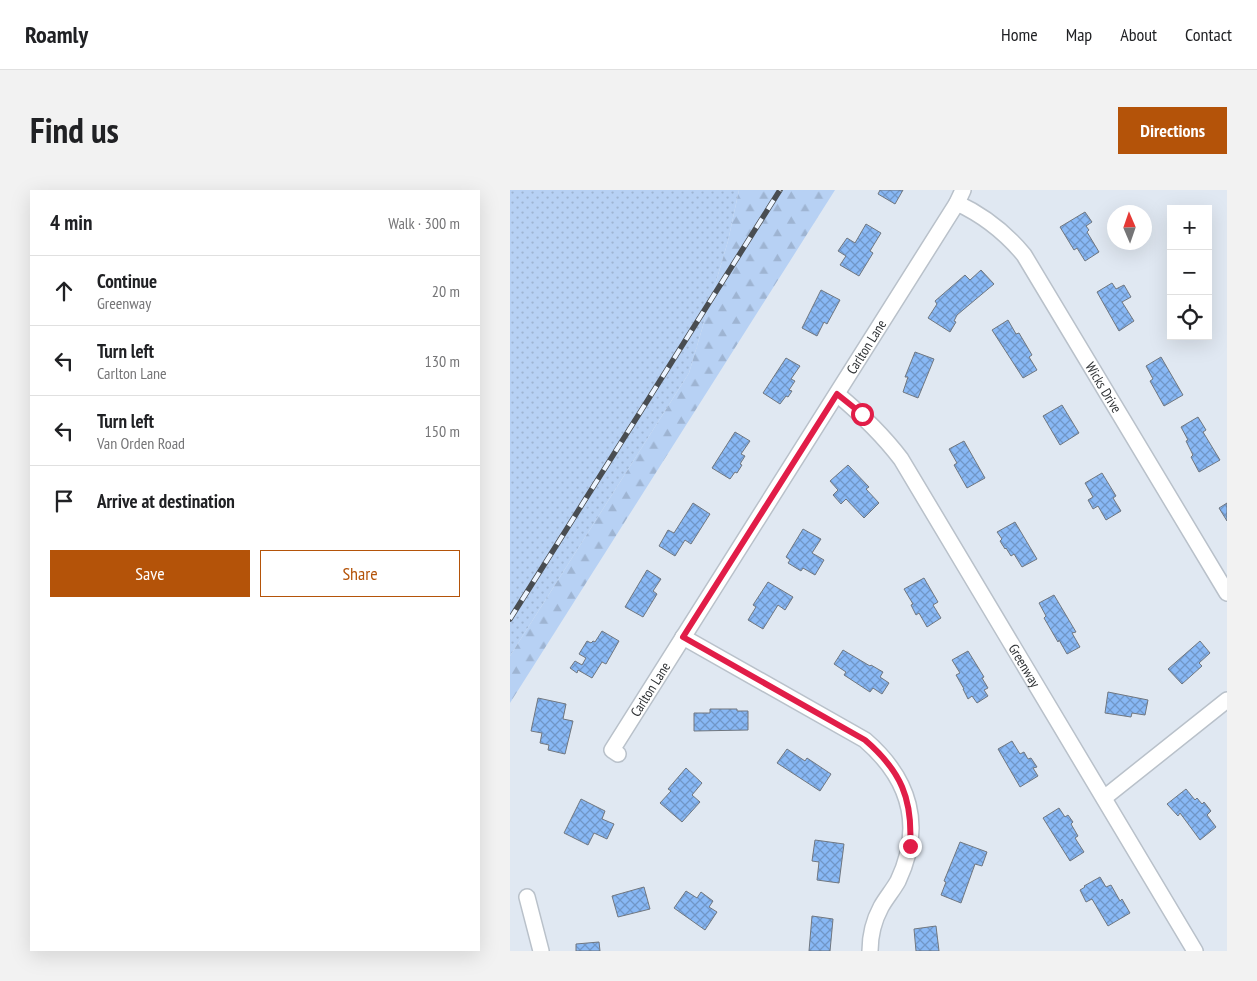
<!DOCTYPE html>
<meta charset="utf-8">
<style>
body{margin:0;font-family:"PT Sans Narrow",sans-serif;background:#f2f2f2;color:#202124}
.controls{position:absolute;right:15px;top:15px;display:grid;overflow:hidden;border-radius:0px;box-shadow:0 5px 20px #0002}
.controls button{width:45px;height:45px;display:grid;place-items:center;padding:0;border:0;border-bottom:1px solid #e0e0e0;background:#fff;color:#202124;font:25px sans-serif}
.compass{position:absolute;left:597px;top:15px;width:45px;height:45px;border-radius:50%;background:#fff;box-shadow:0 5px 20px #0002;rotate:358deg}
.stop{position:absolute;width:15px;height:15px;margin:-11px;border:4px solid #e11d48;border-radius:50%;background:#fff}
.stop.end{background:#e11d48;border-color:#fff;box-shadow:0 1px 5px #0008}
.list{margin:0;padding:0;list-style:none}
h2{display:flex;justify-content:space-between;align-items:center;height:65px;margin:0;padding:0 20px;font-size:21px}
h2 small{font-size:16px;font-weight:400;color:#757577}
.list li{display:grid;grid-template-columns:32px 1fr auto;gap:15px;align-items:center;box-sizing:border-box;height:70px;padding:0 20px;border-top:1px solid #e0e0e0}
.list b{display:block;font-size:19px;white-space:nowrap}
.list p{margin:0;font-size:16px;white-space:nowrap;color:#757577}
.list em{font-size:16px;font-style:normal;color:#757577}
.actions{display:flex;gap:10px;padding:15px 20px}
.actions a{flex:1;padding:11px 0;border:1px solid #b45309;border-radius:0px;text-align:center;font-size:18px;color:#b45309}
.actions .main{background:#b45309;color:#fff}
.icon{flex:none;width:28px;height:28px;fill:none;stroke:currentColor;stroke-width:2;stroke-linecap:round;stroke-linejoin:round}
.map{position:relative;flex:none;width:717px;height:761px;overflow:hidden;border-radius:0px}
header{display:flex;align-items:center;gap:30px;box-sizing:border-box;height:70px;padding:0 25px;background:#fff;border-bottom:1px solid #e0e0e0}
header strong{font-size:24px}
nav{display:flex;gap:28px;margin-inline-start:auto;font-size:18px}
.intro{display:flex;align-items:center;justify-content:space-between;box-sizing:border-box;height:120px;padding:0 30px}
h1{margin:0;font-size:35px}
.button{padding:12px 22px;border-radius:0px;background:#b45309;color:#fff;font-size:18px;font-weight:700}
main{display:flex;gap:30px;padding:0 30px}
aside{flex:1;background:#fff;border-radius:0px;box-shadow:0 5px 20px #0002}
.map>svg:first-child{display:block}
</style>
<header>
<strong>Roamly</strong>
<nav><a>Home</a><a>Map</a><a>About</a><a>Contact</a></nav>
</header>
<div class="intro"><h1>Find us</h1><a class="button">Directions</a></div>
<main>
<aside>
<h2>4 min<small>Walk · 300 m</small></h2>
<ul class="list">
<li><svg class="icon" aria-label="ahead" viewBox="0 0 24 24"><path d="M12 20V5M6 11l6-6 6 6"/></svg><div><b>Continue</b><p>Greenway</p></div><em>20 m</em></li>
<li><svg class="icon" aria-label="left" viewBox="0 0 24 24"><path d="M17 20v-9H6M10 6l-5 5 5 5"/></svg><div><b>Turn left</b><p>Carlton Lane</p></div><em>130 m</em></li>
<li><svg class="icon" aria-label="left" viewBox="0 0 24 24"><path d="M17 20v-9H6M10 6l-5 5 5 5"/></svg><div><b>Turn left</b><p>Van Orden Road</p></div><em>150 m</em></li>
<li><svg class="icon" aria-label="arrive" viewBox="0 0 24 24"><path d="M6 21V4h12l-3 4 3 4H6"/></svg><div><b>Arrive at destination</b></div></li>
</ul>
<div class="actions"><a class="main">Save</a><a>Share</a></div>
</aside>
<div class="map">
<svg width="717" height="761" viewBox="0 0 717 761">
<defs>
<pattern id="grass-dots" width="8" height="8" patternUnits="userSpaceOnUse" patternTransform="scale(1.25)"><rect width="8" height="8" fill="#b7d1f4"/><path d="M2 2h.1M6 6h.1" fill="none" stroke="#9eb4d2" stroke-width="1.8" stroke-linecap="round"/></pattern>
<pattern id="forest-firs" width="22" height="20" patternUnits="userSpaceOnUse" patternTransform="scale(1.25)"><rect width="22" height="20" fill="#b7d1f4"/><path d="M5 1l3.5 6h-7zM16 11l3.5 6h-7z" fill="#9eb4d2"/></pattern>
<pattern id="building-cross-hatch" width="8" height="8" patternUnits="userSpaceOnUse" patternTransform="scale(1.25)"><rect width="8" height="8" fill="#88b8f5"/><path d="M0 0l8 8M0 8l8-8" fill="none" stroke="#7096c7"/></pattern>
</defs>
<rect width="100%" height="100%" fill="#e0e8f2"/>
<polygon fill="url(#grass-dots)" points="0,0 229,0 218,51 179,183 0,466"/>
<polygon fill="url(#forest-firs)" points="229,0 325,0 0,513 0,466 179,183 218,51"/>
<g fill="url(#building-cross-hatch)" stroke="#707780">
<polygon points="370,0 393,0 385,14 368,4"/>
<polygon points="575,22 582,32 576,36 579,40 577,42 589,62 575,71 567,58 564,60 550,37"/>
<polygon points="356,34 371,43 360,61 363,63 349,86 330,75 336,66 328,61 337,48 345,53"/>
<polygon points="471,80 484,94 447,125 444,131 446,132 440,142 418,128 427,114 425,111 455,85 460,90"/>
<polygon points="602,93 606,99 614,95 621,107 612,112 624,131 609,141 587,102"/>
<polygon points="311,100 330,110 317,134 314,132 307,146 292,138"/>
<polygon points="498,130 506,144 509,143 522,165 519,167 527,180 513,188 482,140"/>
<polygon points="405,162 424,169 408,208 393,202 398,187 395,187"/>
<polygon points="651,167 673,205 654,216 640,191 643,189 636,176"/>
<polygon points="276,168 290,176 281,189 285,191 279,200 282,201 278,207 276,206 270,214 253,203"/>
<polygon points="552,215 569,243 550,255 533,226"/>
<polygon points="688,227 696,240 693,242 710,270 689,282 681,267 683,265 676,251 678,250 671,237"/>
<polygon points="225,242 240,251 231,264 235,266 230,274 232,275 227,283 225,282 220,289 202,278"/>
<polygon points="454,251 475,288 457,298 444,275 447,273 439,259"/>
<polygon points="338,275 359,297 356,299 369,313 354,328 336,309 331,314 323,305 328,300 320,291"/>
<polygon points="592,283 606,306 603,308 611,321 596,330 588,316 583,319 578,310 583,307 575,293"/>
<polygon points="183,313 200,324 181,354 175,350 165,366 149,356 158,340 164,343"/>
<polygon points="717,313 717,331 709,318"/>
<polygon points="505,332 527,369 512,377 504,364 501,366 496,358 495,359 490,351 492,349 487,342"/>
<polygon points="293,339 311,349 302,363 314,370 305,385 293,378 291,381 278,373 280,370 276,367"/>
<polygon points="137,380 151,389 143,401 147,404 133,427 115,417"/>
<polygon points="414,388 428,412 423,415 431,428 417,437 409,423 406,425 401,415 403,414 394,399"/>
<polygon points="258,392 283,407 275,420 268,415 253,439 238,430 246,417 243,415"/>
<polygon points="544,405 566,442 562,443 570,457 557,464 549,450 548,452 534,428 536,426 529,413"/>
<polygon points="92,441 109,451 96,474 92,472 82,488 68,480 67,483 60,478 65,471 72,475 76,468 69,464 77,451 81,453 83,451 85,452"/>
<polygon points="690,451 700,463 689,473 692,476 672,494 658,479"/>
<polygon points="333,460 360,476 361,475 373,482 370,487 379,493 372,504 363,498 360,502 334,485 336,482 324,474"/>
<polygon points="458,461 474,487 472,488 478,498 474,500 478,506 467,513 462,506 458,509 453,499 454,499 446,485 450,483 442,470"/>
<polygon points="598,502 638,510 635,525 622,523 621,527 595,523"/>
<polygon points="28,508 56,514 53,529 63,531 55,564 38,560 39,555 30,553 32,543 21,541"/>
<polygon points="200,519 227,519 227,521 238,521 238,540 184,541 184,523 200,523"/>
<polygon points="502,551 510,564 514,562 518,569 521,568 527,577 523,578 528,586 510,597 488,559"/>
<polygon points="277,559 295,571 297,568 321,584 310,601 267,573"/>
<polygon points="176,578 192,593 182,605 190,612 172,632 150,613 161,601 158,599"/>
<polygon points="676,599 685,610 687,608 692,614 694,612 701,621 697,625 706,637 690,650 670,623 668,626 657,614"/>
<polygon points="71,609 95,621 92,629 104,634 97,649 84,643 78,655 54,643"/>
<polygon points="549,618 555,627 558,625 563,632 561,634 568,646 565,648 574,662 560,671 533,628"/>
<polygon points="305,650 334,654 329,693 307,690 309,672 302,671"/>
<polygon points="450,652 477,662 472,676 465,674 451,713 431,705 436,692 434,691"/>
<polygon points="590,687 596,697 601,695 610,711 612,709 620,723 598,736 582,709 576,712 570,700 575,697 574,696"/>
<polygon points="134,697 140,719 108,727 102,706"/>
<polygon points="176,701 187,708 191,702 203,711 199,717 207,722 195,740 164,718"/>
<polygon points="302,726 323,729 320,761 299,761"/>
<polygon points="426,736 429,761 406,761 404,739"/>
<polygon points="89,752 90,761 66,761 66,754"/>
</g>
<g fill="none" stroke-linecap="round" stroke-linejoin="round">
<defs>
<g id="minor">
<path id="s1" d="M447,13C475,26 495,42 514,65L717,403"/>
<path id="s2" d="M327,204C351,224 372,244 391,269L685,761"/>
<path d="M173,447L355,550C400,589 414,636 388,691C383,700 376,708 371,717C364,730 360,746 360,761"/>
<path id="s3" d="M108,564L102,560L447,13L453,0"/>
<polyline points="594,608 717,510"/>
<polyline points="17,707 31,761"/>
</g>
</defs>
<use href="#minor" stroke="#b9c1ca" stroke-width="18"/>
<use href="#minor" stroke="#fff" stroke-width="15"/>
<defs>
<polyline id="rail" points="0,429 270,0"/>
</defs>
<use href="#rail" stroke="#494d51" stroke-width="5.5"/>
<use href="#rail" stroke="#edf5ff" stroke-width="4" stroke-dasharray="11" stroke-linecap="butt"/>
</g>
<g fill="none" stroke-linecap="round" stroke-linejoin="round">
<path stroke="#e11d48" stroke-width="6" d="M352,224L327,204L173,447L355,550C391,581 403,609 400,656"/>
</g>
<g text-anchor="middle" dominant-baseline="central" stroke-width="4" stroke-linejoin="round" paint-order="stroke">
<g font-size="14" fill="#303336" stroke="#edf5ff">
<text stroke="none"><textPath href="#s3" startOffset="484">Carlton Lane</textPath></text>
<text stroke="none"><textPath href="#s1" startOffset="240">Wicks Drive</textPath></text>
<text stroke="none"><textPath href="#s2" startOffset="332">Greenway</textPath></text>
<text stroke="none"><textPath href="#s3" startOffset="79">Carlton Lane</textPath></text>
</g>
</g>
</svg>
<div class="controls">
<button>+</button>
<button>−</button>
<button><svg class="icon" aria-label="locate" viewBox="0 0 24 24"><circle cx="12" cy="12" r="6"/><path d="M12 2v4M12 18v4M2 12h4M18 12h4"/></svg></button>
</div>
<svg class="compass" viewBox="-18 -18 36 36"><path d="M0-13l5 13h-10z" fill="#e53935"/><path d="M0 13l5-13h-10z" fill="#757577"/></svg>
<div class="stop" style="left:352px;top:224px"></div>
<div class="stop end" style="left:400px;top:656px"></div>
</div>
</main>
